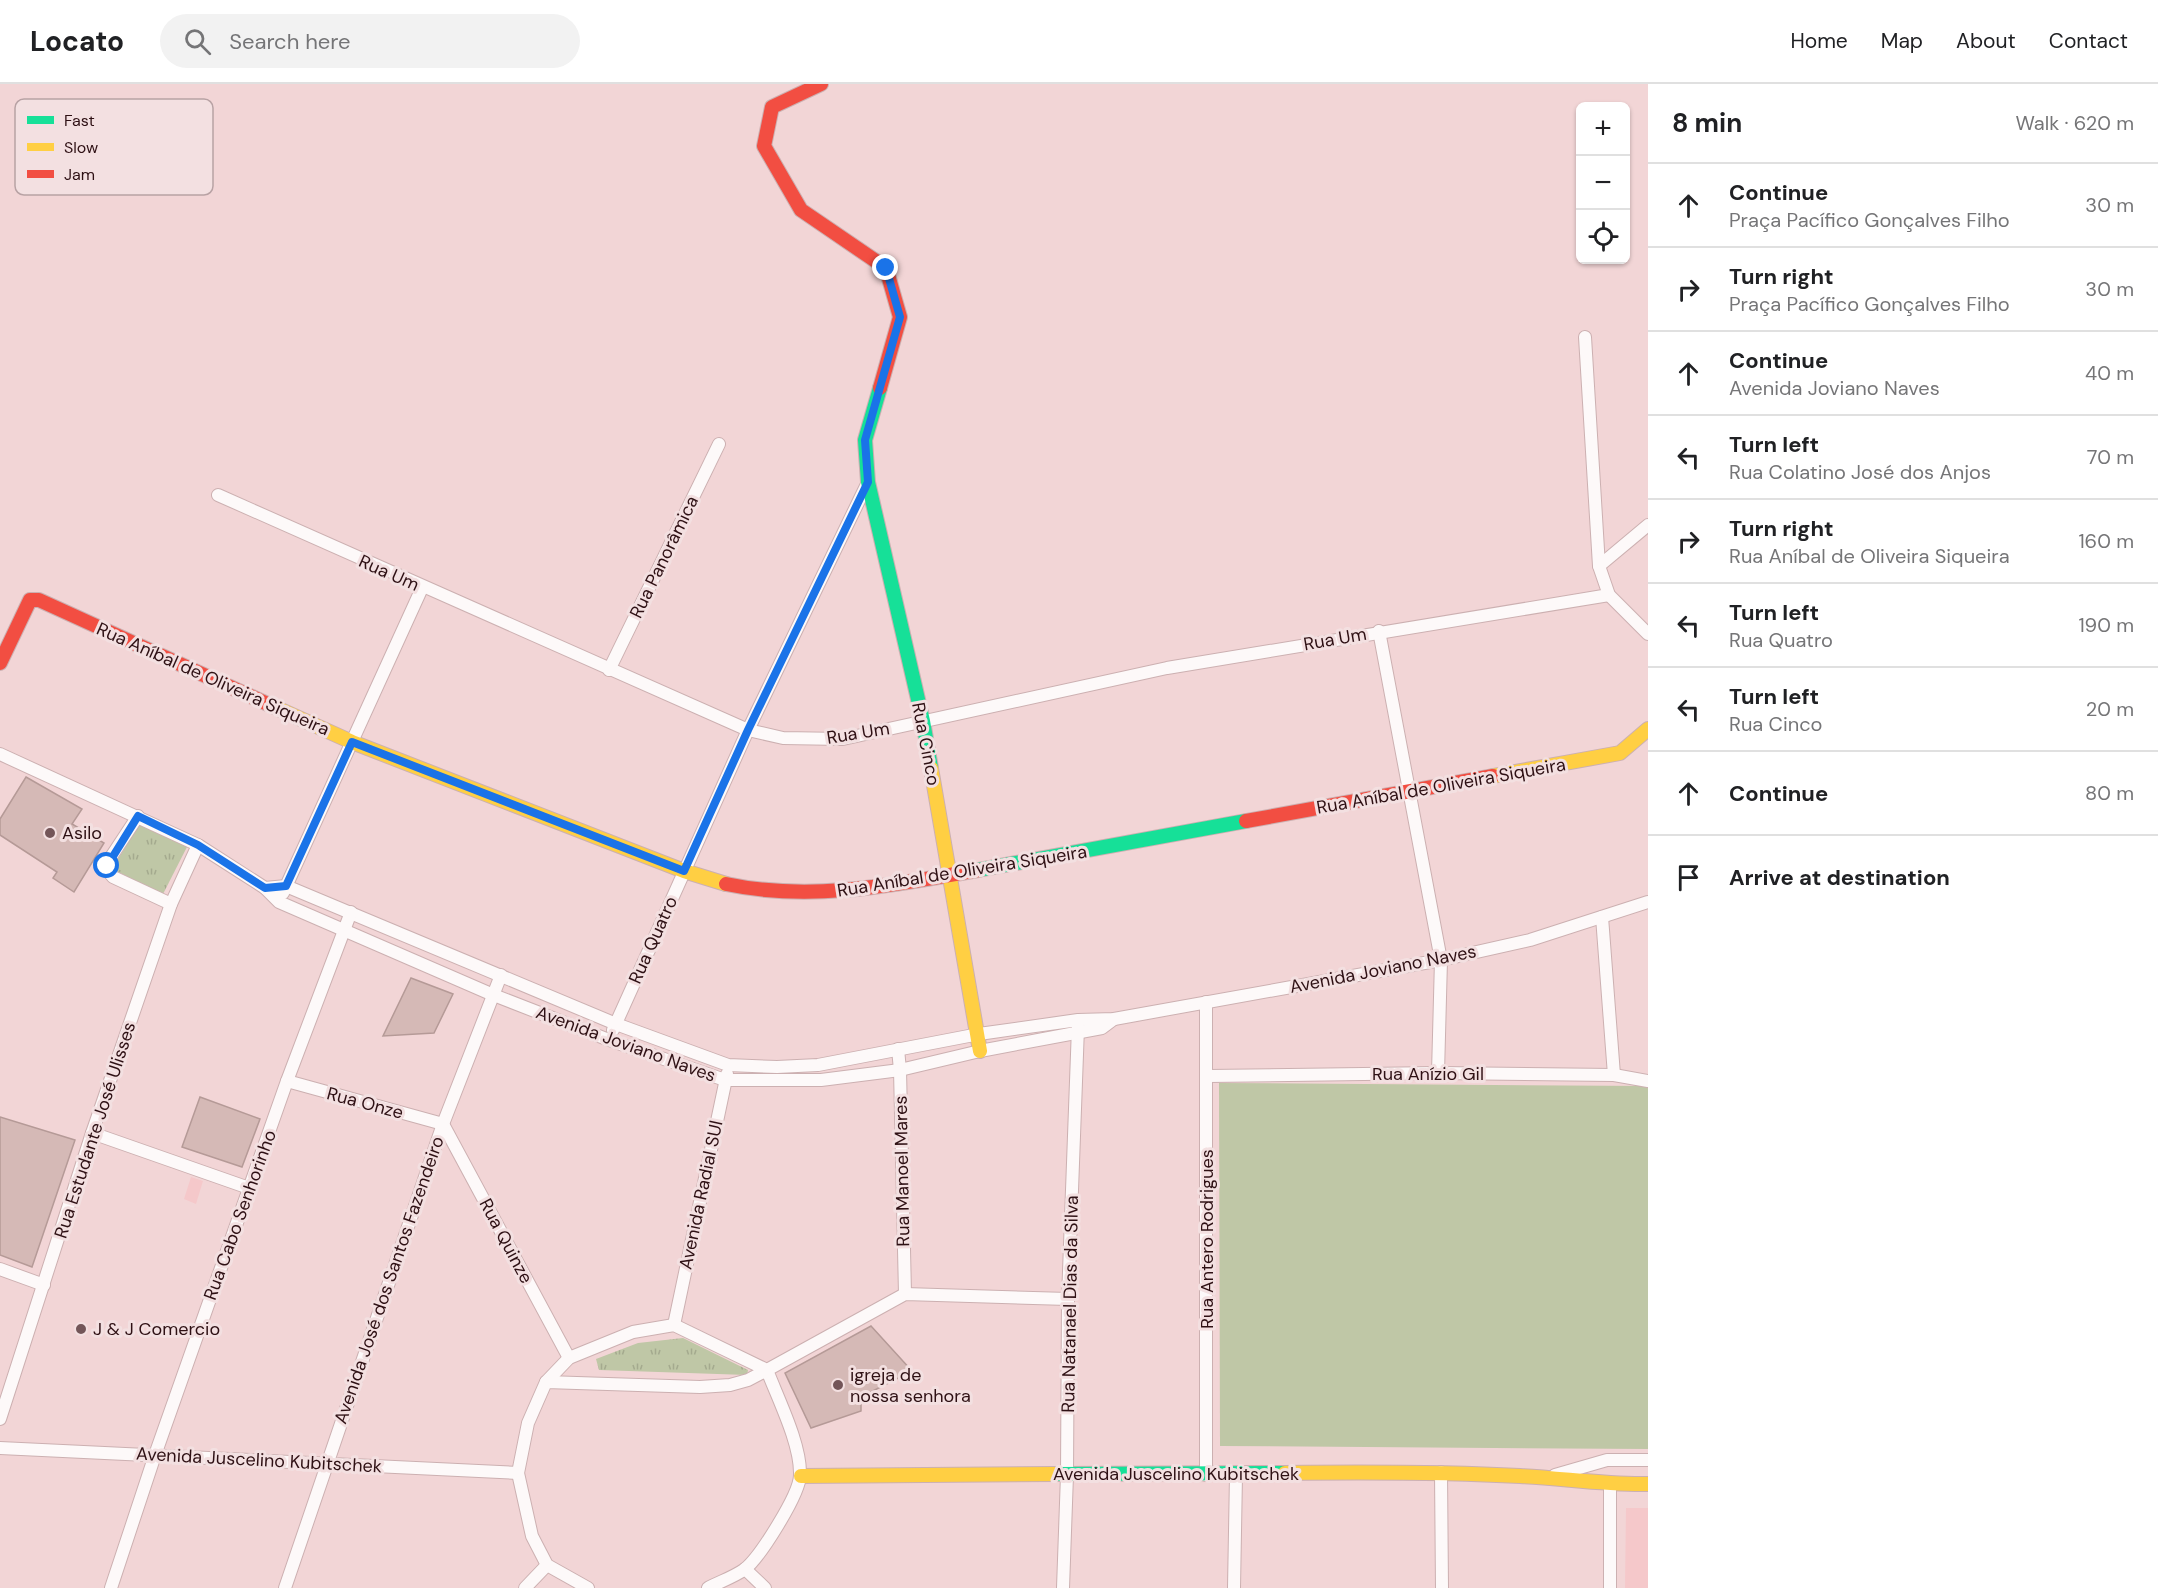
<!DOCTYPE html>
<meta charset="utf-8">
<style>
body{margin:0;font-family:"DM Sans",sans-serif;background:#f2f2f2;color:#202124}
.controls{position:absolute;right:18px;top:18px;display:grid;overflow:hidden;border-radius:9px;box-shadow:0 2px 4px #0004}
.controls button{width:54px;height:54px;display:grid;place-items:center;padding:0;border:0;border-bottom:2px solid #e0e0e0;background:#fff;color:#202124;font:30px sans-serif}
.stop{position:absolute;width:18px;height:18px;margin:-14px;border:4px solid #1a73e8;border-radius:50%;background:#fff}
.stop.end{background:#1a73e8;border-color:#fff;box-shadow:0 2px 6px #0008}
.list{margin:0;padding:0;list-style:none}
h2{display:flex;justify-content:space-between;align-items:center;height:78px;margin:0;padding:0 24px;font-size:26px}
h2 small{font-size:20px;font-weight:400;color:#757577}
.list li{display:grid;grid-template-columns:39px 1fr auto;gap:18px;align-items:center;box-sizing:border-box;height:84px;padding:0 24px;border-top:2px solid #e0e0e0}
.list b{display:block;font-size:22px;white-space:nowrap}
.list p{margin:0;font-size:20px;white-space:nowrap;color:#757577}
.list em{font-size:20px;font-style:normal;color:#757577}
.icon{flex:none;width:33px;height:33px;fill:none;stroke:currentColor;stroke-width:2;stroke-linecap:round;stroke-linejoin:round}
.map{position:relative;flex:none;width:1648px;height:1504px;overflow:hidden}
header{display:flex;align-items:center;gap:36px;box-sizing:border-box;height:84px;padding:0 30px;background:#fff;border-bottom:2px solid #e0e0e0}
header strong{font-size:28px}
nav{display:flex;gap:33px;margin-inline-start:auto;font-size:21px}
.search{width:420px;height:54px;background:#f2f2f2;display:flex;align-items:center;gap:15px;box-sizing:border-box;padding:0 21px;border-radius:33px;color:#757577;font-size:22px}
main{display:flex}
aside{flex:1;background:#fff}
.map>svg:first-child{display:block}
</style>
<header>
<strong>Locato</strong>
<div class="search"><svg class="icon" aria-label="search" viewBox="0 0 24 24"><circle cx="10" cy="10" r="6"/><path d="M15 15l6 6"/></svg>Search here</div>
<nav><a>Home</a><a>Map</a><a>About</a><a>Contact</a></nav>
</header>
<main>
<div class="map">
<svg width="1648" height="1504" viewBox="0 0 1648 1504">
<defs>
<pattern id="park-tufts" width="24" height="20" patternUnits="userSpaceOnUse" patternTransform="scale(1.5)"><rect width="24" height="20" fill="#bfc7a6"/><path d="M3 7l-1-3M5 7V3M7 7l1-3M15 17l-1-3M17 17v-4M19 17l1-3" fill="none" stroke="#a4aa8e"/></pattern>
</defs>
<rect width="100%" height="100%" fill="#f2d5d6"/>
<g fill="#f5c8ca">
<polygon points="191,1093 203,1097 196,1120 184,1115"/>
<polygon points="1626,1424 1648,1424 1648,1504 1625,1504"/>
</g>
<polygon fill="#bfc7a6" points="1219,999 1648,1002 1648,1365 1220,1362"/>
<g fill="url(#park-tufts)">
<polygon points="141,737 187,763 163,810 112,785"/>
<polygon points="683,1254 748,1286 747,1291 599,1286 596,1275 638,1259"/>
</g>
<g fill="#d5b9b6" stroke="#b59a97" stroke-width="1.5">
<polygon points="26,693 82,725 72,740 104,759 74,808 53,794 57,788 0,751 0,735"/>
<polygon points="411,894 453,910 434,949 383,952"/>
<polygon points="200,1013 260,1035 242,1083 182,1063"/>
<polygon points="0,1033 75,1056 32,1183 0,1171"/>
<polygon points="871,1242 912,1287 861,1313 861,1327 811,1344 785,1289"/>
</g>
<g fill="none" stroke-linecap="round" stroke-linejoin="round">
<defs>
<g id="street">
<polyline points="1585,253 1599,482 1609,511 1648,550"/>
<polyline points="218,411 748,646 783,654 843,655 1167,584 1609,511"/>
<polyline points="1599,482 1648,441"/>
<polyline points="1379,547 1441,876 1438,989"/>
<polyline points="609,586 719,360"/>
<polyline points="0,670 198,761 265,804 279,818 491,910 609,956 725,996 821,996 900,986 980,967 1102,944 1114,935"/>
<polyline points="138,732 109,776 106,785 113,793 171,820"/>
<polyline points="265,804 286,802 616,940 728,981 777,983 818,981 979,950 1078,936 1114,935 1441,876 1530,856 1648,818"/>
<polyline points="283,809 422,504"/>
<polyline points="1602,833 1614,991"/>
<polyline points="613,946 748,646 868,398"/>
<polyline points="898,965 900,986 905,1210"/>
<polyline points="1208,992 1438,989 1614,991 1648,997"/>
<polyline points="287,997 443,1040 569,1274"/>
<polyline points="92,1049 249,1104"/>
<polyline points="0,1185 44,1201"/>
<polyline points="674,1241 727,990"/>
<polyline points="546,1298 569,1274 633,1248 674,1241 767,1286 905,1210 1068,1215"/>
<polyline points="0,1335 92,1049 171,820 198,761"/>
<polyline points="0,1364 518,1389"/>
<polyline points="1441,1388 1442,1504"/>
<polyline points="1206,1391 1206,918"/>
<polyline points="1555,1391 1607,1376 1648,1376"/>
<polyline points="745,1485 765,1504"/>
<polyline points="111,1504 155,1371 287,997 351,828"/>
<polyline points="285,1504 443,1040 501,891"/>
<polyline points="525,1504 547,1481"/>
<path d="M588,1504L547,1481L532,1452L518,1389L528,1339L546,1298L700,1303L730,1301L748,1296L767,1286C778,1315 801,1360 800,1391C800,1410 760,1473 745,1485C734,1493 719,1498 708,1504"/>
<polyline points="1063,1504 1067,1391 1068,1215 1078,943"/>
<polyline points="1234,1504 1236,1391"/>
<polyline points="1610,1504 1610,1401"/>
</g>
<g id="fast">
<polyline points="880,304 865,356 868,398 923,637 931,684"/>
<polyline points="978,786 1246,737"/>
<polyline points="1055,1390 1285,1389"/>
</g>
<g id="slow">
<polyline points="272,622 352,658 684,787 726,800"/>
<polyline points="931,684 980,967"/>
<polyline points="1493,692 1620,669 1648,645"/>
<path d="M1285,1389C1364,1388 1442,1388 1520,1392C1563,1394 1605,1401 1648,1400"/>
<polyline points="801,1392 1055,1390"/>
</g>
<g id="jam">
<polyline points="821,0 772,23 764,62 801,126 886,184 900,233 880,304"/>
<polyline points="0,579 30,516 39,516 272,622"/>
<polyline points="1246,737 1493,692"/>
<path d="M726,800C811,818 893,801 978,786"/>
</g>
</defs>
<use href="#street" stroke="#ccb0b1" stroke-width="14"/>
<use href="#fast" stroke="#ccb0b1" stroke-width="16"/>
<use href="#slow" stroke="#ccb0b1" stroke-width="16"/>
<use href="#jam" stroke="#ccb0b1" stroke-width="16"/>
<use href="#street" stroke="#fdf9f9" stroke-width="12"/>
<use href="#fast" stroke="#16e098" stroke-width="14"/>
<use href="#slow" stroke="#ffcf43" stroke-width="14"/>
<use href="#jam" stroke="#f24e42" stroke-width="14"/>
</g>
<g fill="none" stroke-linecap="round" stroke-linejoin="round">
<polyline stroke="#1a73e8" stroke-width="8" points="107,782 138,732 198,761 265,804 286,802 352,658 684,787 748,646 868,398 865,356 900,233 886,184"/>
</g>
<g fill="#735558" stroke="#f3e0e1" stroke-width="2">
<circle cx="50" cy="749" r="6"/>
<circle cx="81" cy="1245" r="6"/>
<circle cx="838" cy="1301" r="6"/>
</g>
<g text-anchor="middle" dominant-baseline="central" stroke-width="6" stroke-linejoin="round" paint-order="stroke">
<g font-size="18" fill="#2e1014" stroke="#f3e0e1">
<text transform="translate(664 473) rotate(-64)">Rua Panorâmica</text>
<text transform="translate(389 489) rotate(24)">Rua Um</text>
<text transform="translate(1335 555) rotate(-10)">Rua Um</text>
<text transform="translate(213 595) rotate(24)">Rua Aníbal de Oliveira Siqueira</text>
<text transform="translate(858 649) rotate(-9)">Rua Um</text>
<text transform="translate(926 660) rotate(79)">Rua Cinco</text>
<text transform="translate(1441 702) rotate(-10)">Rua Aníbal de Oliveira Siqueira</text>
<text transform="translate(962 787) rotate(-9)">Rua Aníbal de Oliveira Siqueira</text>
<text transform="translate(653 856) rotate(-66)">Rua Quatro</text>
<text transform="translate(1383 885) rotate(-11)">Avenida Joviano Naves</text>
<text transform="translate(626 960) rotate(20)">Avenida Joviano Naves</text>
<text x="1428" y="990">Rua Anízio Gil</text>
<text transform="translate(365 1019) rotate(15)">Rua Onze</text>
<text transform="translate(95 1046) rotate(-72)">Rua Estudante José Ulisses</text>
<text transform="translate(902 1087) rotate(-91)">Rua Manoel Mares</text>
<text transform="translate(701 1111) rotate(-78)">Avenida Radial SUl</text>
<text transform="translate(240 1131) rotate(-70)">Rua Cabo Senhorinho</text>
<text transform="translate(1207 1155) rotate(-90)">Rua Antero Rodrigues</text>
<text transform="translate(506 1157) rotate(62)">Rua Quinze</text>
<text transform="translate(389 1196) rotate(-71)">Avenida José dos Santos Fazendeiro</text>
<text transform="translate(1070 1220) rotate(-89)">Rua Natanael Dias da Silva</text>
<text transform="translate(259 1376) rotate(3)">Avenida Juscelino Kubitschek</text>
<text x="1176" y="1390">Avenida Juscelino Kubitschek</text>
</g>
<g font-size="18" fill="#2e1014" stroke="#f3e0e1" text-anchor="start">
<text x="62" y="749">Asilo</text>
<text x="93" y="1245">J &amp; J Comercio</text>
<text x="850" y="1291">igreja de<tspan x="850" dy="21">nossa senhora</tspan></text>
</g>
</g>
<rect x="15" y="15" width="198" height="96" rx="9" fill="#f3e0e1" stroke="#b8a2a4" stroke-width="1.5"/>
<rect x="27" y="32" width="27" height="8" fill="#16e098"/>
<rect x="27" y="59" width="27" height="8" fill="#ffcf43"/>
<rect x="27" y="86" width="27" height="8" fill="#f24e42"/>
<g font-size="16" fill="#2e1014">
<text x="64" y="42">Fast</text>
<text x="64" y="69">Slow</text>
<text x="64" y="96">Jam</text>
</g>
</svg>
<div class="controls">
<button>+</button>
<button>−</button>
<button><svg class="icon" aria-label="locate" viewBox="0 0 24 24"><circle cx="12" cy="12" r="6"/><path d="M12 2v4M12 18v4M2 12h4M18 12h4"/></svg></button>
</div>
<div class="stop" style="left:107px;top:782px"></div>
<div class="stop end" style="left:886px;top:184px"></div>
</div>
<aside>
<h2>8 min<small>Walk · 620 m</small></h2>
<ul class="list">
<li><svg class="icon" aria-label="ahead" viewBox="0 0 24 24"><path d="M12 20V5M6 11l6-6 6 6"/></svg><div><b>Continue</b><p>Praça Pacífico Gonçalves Filho</p></div><em>30 m</em></li>
<li><svg class="icon" aria-label="right" viewBox="0 0 24 24"><path d="M7 20v-9h11M14 6l5 5-5 5"/></svg><div><b>Turn right</b><p>Praça Pacífico Gonçalves Filho</p></div><em>30 m</em></li>
<li><svg class="icon" aria-label="ahead" viewBox="0 0 24 24"><path d="M12 20V5M6 11l6-6 6 6"/></svg><div><b>Continue</b><p>Avenida Joviano Naves</p></div><em>40 m</em></li>
<li><svg class="icon" aria-label="left" viewBox="0 0 24 24"><path d="M17 20v-9H6M10 6l-5 5 5 5"/></svg><div><b>Turn left</b><p>Rua Colatino José dos Anjos</p></div><em>70 m</em></li>
<li><svg class="icon" aria-label="right" viewBox="0 0 24 24"><path d="M7 20v-9h11M14 6l5 5-5 5"/></svg><div><b>Turn right</b><p>Rua Aníbal de Oliveira Siqueira</p></div><em>160 m</em></li>
<li><svg class="icon" aria-label="left" viewBox="0 0 24 24"><path d="M17 20v-9H6M10 6l-5 5 5 5"/></svg><div><b>Turn left</b><p>Rua Quatro</p></div><em>190 m</em></li>
<li><svg class="icon" aria-label="left" viewBox="0 0 24 24"><path d="M17 20v-9H6M10 6l-5 5 5 5"/></svg><div><b>Turn left</b><p>Rua Cinco</p></div><em>20 m</em></li>
<li><svg class="icon" aria-label="ahead" viewBox="0 0 24 24"><path d="M12 20V5M6 11l6-6 6 6"/></svg><div><b>Continue</b></div><em>80 m</em></li>
<li><svg class="icon" aria-label="arrive" viewBox="0 0 24 24"><path d="M6 21V4h12l-3 4 3 4H6"/></svg><div><b>Arrive at destination</b></div></li>
</ul>
</aside>
</main>
